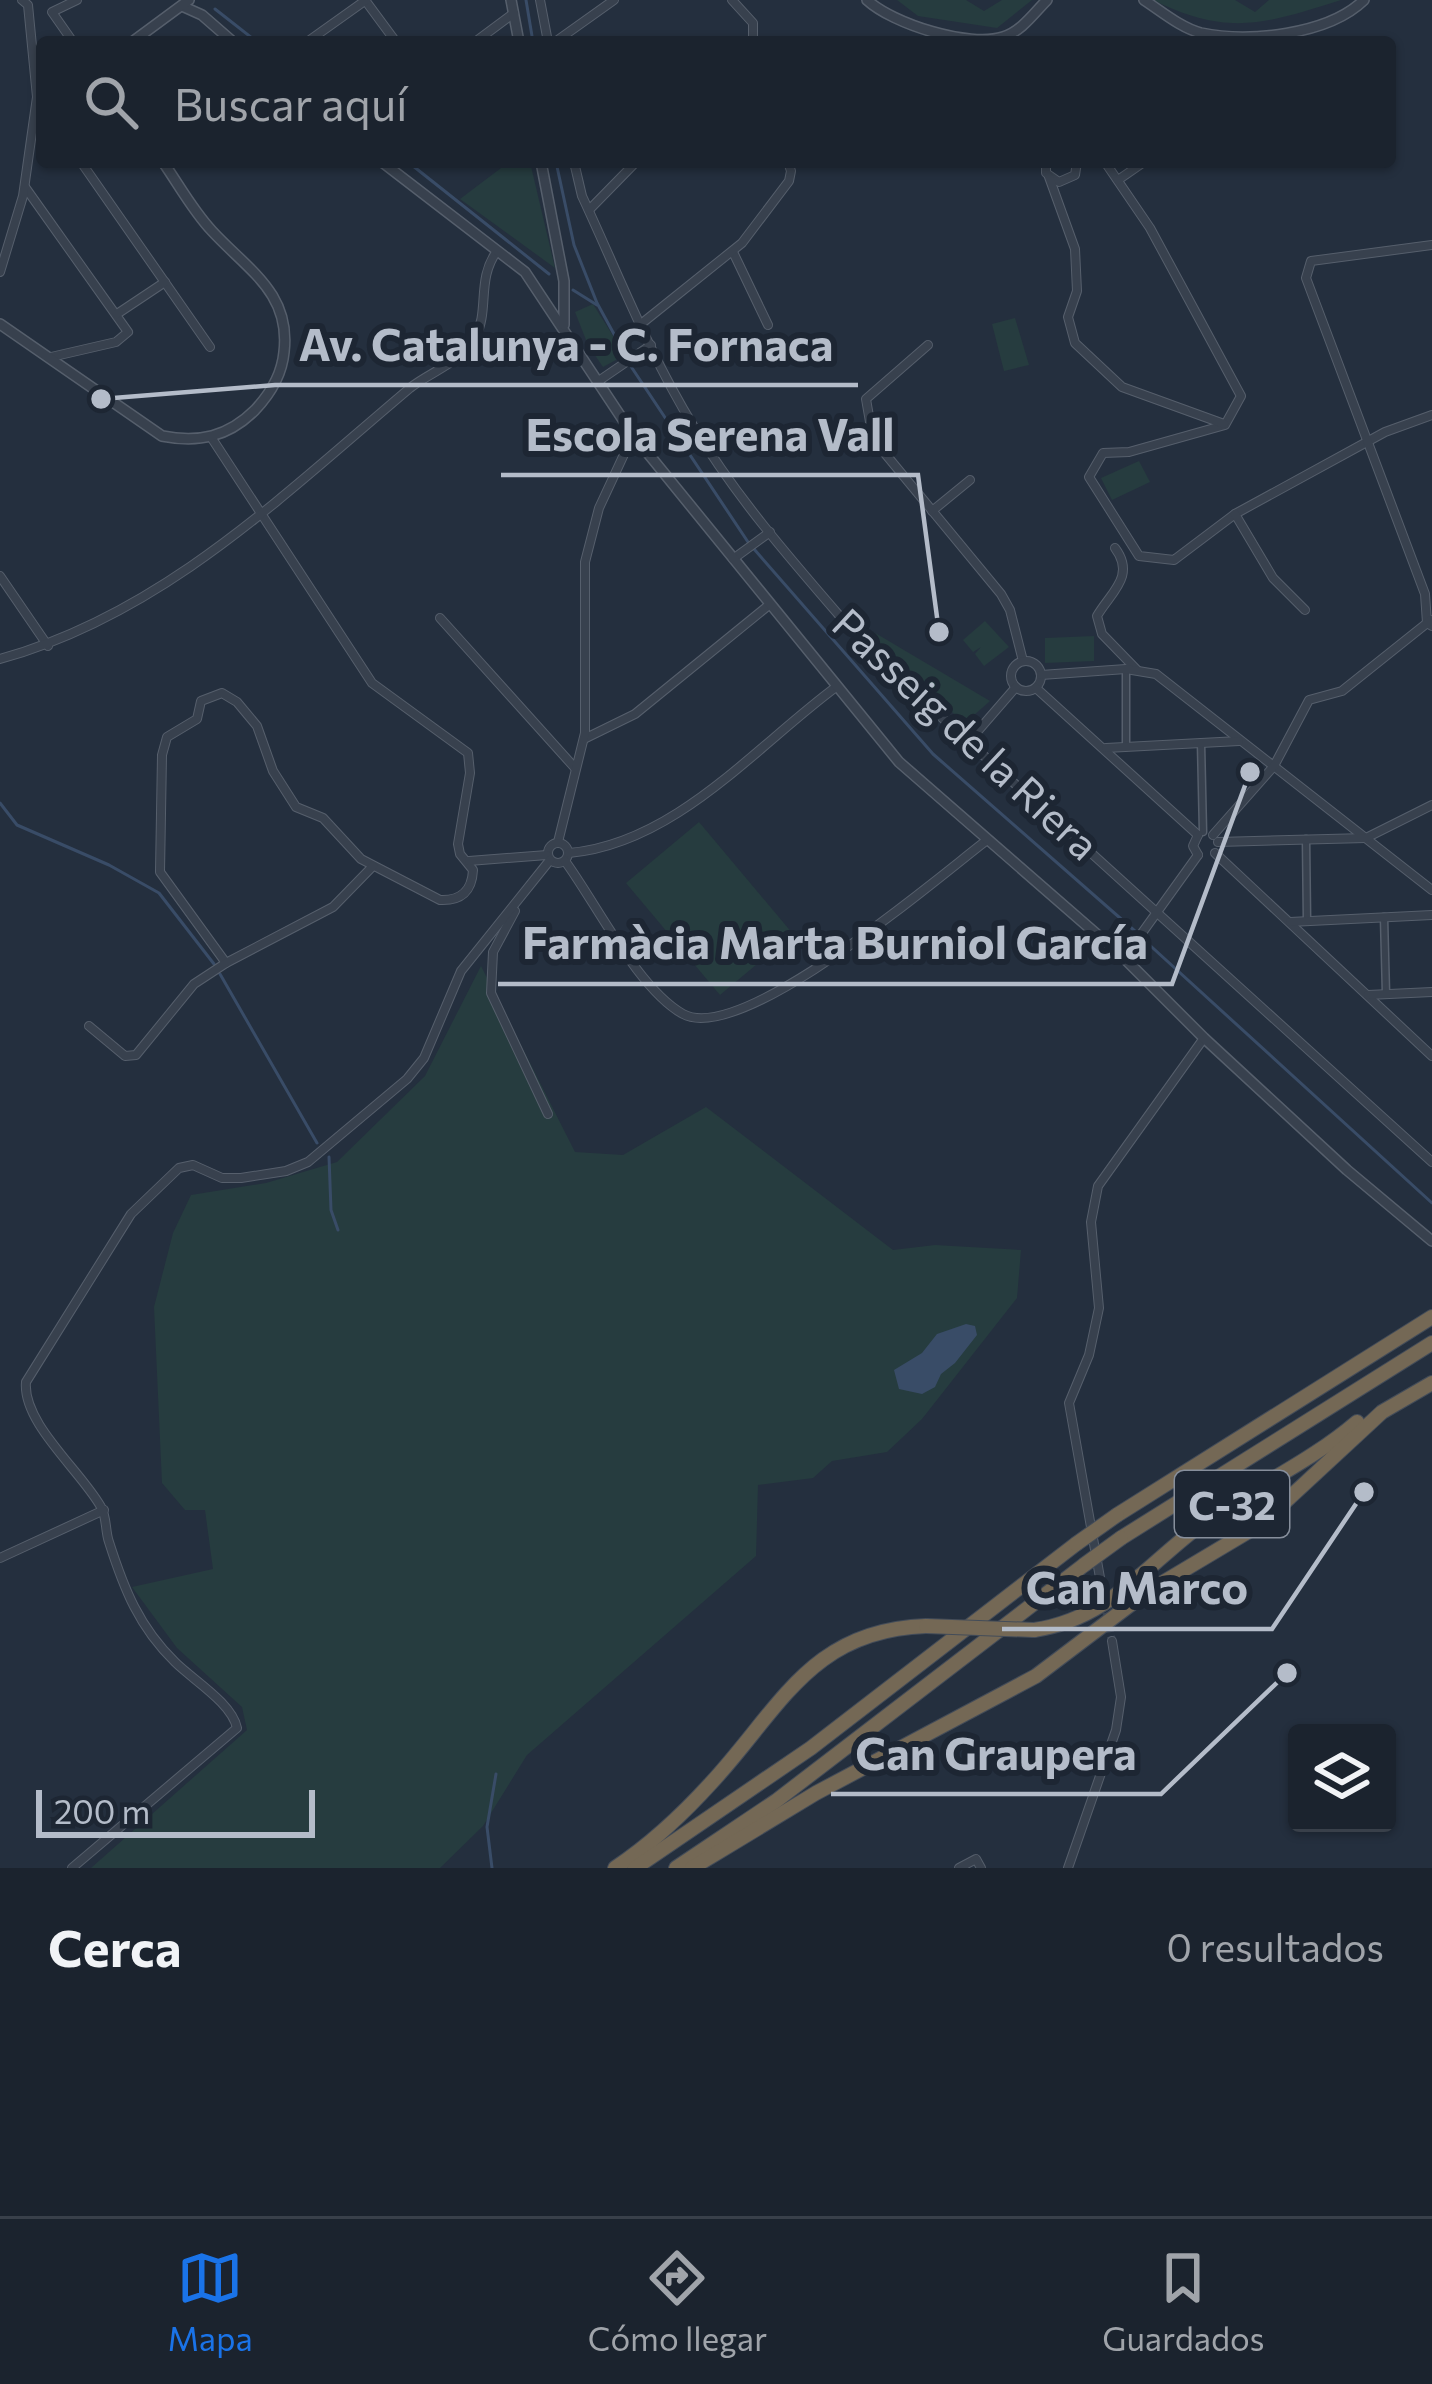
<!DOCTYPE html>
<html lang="es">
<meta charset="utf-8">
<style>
body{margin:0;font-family:Commissioner,sans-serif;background:#282f3a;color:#f1f3f6}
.controls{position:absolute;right:36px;bottom:36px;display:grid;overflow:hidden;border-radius:12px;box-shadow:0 3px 9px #0004}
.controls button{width:108px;height:108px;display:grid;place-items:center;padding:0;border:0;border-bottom:3px solid #39404a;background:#1b232e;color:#f1f3f6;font:60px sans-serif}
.scale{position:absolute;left:36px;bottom:30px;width:279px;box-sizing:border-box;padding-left:12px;border:6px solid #b4bcc9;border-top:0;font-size:33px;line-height:42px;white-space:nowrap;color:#b4bcc9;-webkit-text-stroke:9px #1d2633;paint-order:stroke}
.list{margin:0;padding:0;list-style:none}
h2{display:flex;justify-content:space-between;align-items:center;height:156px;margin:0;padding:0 48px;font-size:51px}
h2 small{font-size:39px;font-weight:400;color:#a0a4aa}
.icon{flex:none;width:66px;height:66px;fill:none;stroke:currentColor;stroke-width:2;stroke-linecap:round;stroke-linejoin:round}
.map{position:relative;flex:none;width:1432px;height:1868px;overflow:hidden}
.search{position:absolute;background:#1b232e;box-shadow:0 3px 9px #0004;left:36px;right:36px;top:36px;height:132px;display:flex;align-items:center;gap:30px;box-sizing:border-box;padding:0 42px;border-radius:12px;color:#a0a4aa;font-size:45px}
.sheet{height:348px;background:#1b232e}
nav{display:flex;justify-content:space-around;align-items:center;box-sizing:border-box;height:168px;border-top:3px solid #39404a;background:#1b232e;font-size:33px;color:#a0a4aa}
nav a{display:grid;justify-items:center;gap:6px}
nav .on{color:#1a73e8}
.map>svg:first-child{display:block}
</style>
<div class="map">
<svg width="1432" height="1868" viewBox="0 0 1432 1868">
<rect width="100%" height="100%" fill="#242f3e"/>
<g fill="#263c3f">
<polygon points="897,0 966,0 984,11 1002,0 1032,0 997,28 918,16"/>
<path d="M1153,0H1235L1255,12L1269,0H1341C1265,24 1228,37 1153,0Z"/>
<polygon points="509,162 530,162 555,268 460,199"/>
<polygon points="593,304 625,355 603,367 588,345 575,312"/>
<polygon points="1015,318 1029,365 1004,371 992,324"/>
<polygon points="1139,461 1150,482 1112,500 1101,478"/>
<polygon points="985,621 1009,647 984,666 975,654 981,647 973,652 963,640"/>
<polygon points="860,624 990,701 965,723 883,654 857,626"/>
<polygon points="1094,636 1094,661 1045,663 1045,638"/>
<polygon points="699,822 793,934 720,995 626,883"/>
<polygon points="481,966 575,1152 623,1155 706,1107 893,1250 935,1245 1021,1250 1017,1298 922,1419 887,1452 832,1461 813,1478 758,1485 756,1556 527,1755 483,1826 440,1868 91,1868 247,1730 242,1707 177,1648 132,1587 213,1569 205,1510 185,1510 162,1483 154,1307 173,1233 191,1195 266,1183 337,1162 425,1076"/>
</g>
<polygon fill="#394c67" points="966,1324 975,1326 977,1335 955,1363 941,1374 935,1387 922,1394 899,1389 894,1370 922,1353 937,1334"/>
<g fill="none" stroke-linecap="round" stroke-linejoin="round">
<g stroke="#394c67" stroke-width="3">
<polyline points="526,0 533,42"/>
<polyline points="215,9 257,42"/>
<polyline points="408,162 549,274"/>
<polyline points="556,162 574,245 597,303 626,356"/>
<polyline points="573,290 597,305"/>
<polyline points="630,365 748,542"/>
<polyline points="754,549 933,754 1136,932"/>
<polyline points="0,803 17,825 109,865 159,893 214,964"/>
<polyline points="1143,939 1432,1203"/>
<polyline points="220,974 317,1143"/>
<polyline points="329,1157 331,1210 338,1230"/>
<polyline points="492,1868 487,1827 496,1774"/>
</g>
<polyline stroke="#3a4453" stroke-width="8" stroke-dasharray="8 4" stroke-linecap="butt" points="1102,1589 1112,1641"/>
<defs>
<g id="pedestrian">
<polyline points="1201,743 1203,832"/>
<polyline points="1126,747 1126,669"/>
<polyline points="1306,839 1307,921"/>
<polyline points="1384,917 1386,994"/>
</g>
<g id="minor">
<polyline points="365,0 396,42"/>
<polyline points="540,0 548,42"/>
<polyline points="732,0 753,23 753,42"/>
<polyline points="73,42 52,12 77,0"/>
<polyline points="307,42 366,0"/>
<polyline points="475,42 514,13"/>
<polyline points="555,42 614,0"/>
<polyline points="81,162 210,347"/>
<path d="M574,162L582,196C618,273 649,354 694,427C744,510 812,583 875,657L1432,1162"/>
<polyline points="1046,162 1046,173 1059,182 1075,175 1077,162"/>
<polyline points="1105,162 1150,228 1241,396 1225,425 1129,452 1103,453 1089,477 1139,556 1174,560 1235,514 1385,432 1432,415"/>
<polyline points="1049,177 1075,249 1077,291 1068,317 1075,343 1122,387 1224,424"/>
<polyline points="1118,180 1144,162"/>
<polyline points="25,187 128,332 116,342 51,357"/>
<polyline points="589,210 636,162"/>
<polyline points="1432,245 1311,261 1306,278 1425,594 1427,623 1432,626"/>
<polyline points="733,252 768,325"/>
<polyline points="0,272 23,196 37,97 28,5 22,0"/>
<polyline points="117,314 165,282"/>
<polyline points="641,324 742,243 789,181 791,171 788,162"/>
<polyline points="928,345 866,399 873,439 1001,594 1010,610 1023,661"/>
<polyline points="600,380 651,345"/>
<path d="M211,437L372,683L468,753L470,773L458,844L460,854L473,870C472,891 461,901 440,900L361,859L323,818L296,807L273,771L257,726L237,702L222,693L201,701L197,719L167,737L162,755L160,872L226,963"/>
<polyline points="932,511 970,480"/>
<polyline points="1235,514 1273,578 1305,610"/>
<path d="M1115,548C1136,576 1111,592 1097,616L1102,634L1137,670"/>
<polyline points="733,559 770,532"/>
<polyline points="0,576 48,646"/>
<polyline points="440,618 575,768"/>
<path d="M0,659C163,614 284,494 410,388C430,372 462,362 475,338C490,310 476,280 497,251"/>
<circle cx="1026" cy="676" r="15"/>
<polyline points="1041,675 1126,669 1156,674 1432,890"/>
<polyline points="1036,688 1198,835"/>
<polyline points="584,739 635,714 769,605"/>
<polyline points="970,740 1016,687"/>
<polyline points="1106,748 1239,741"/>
<polyline points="1198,835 1193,846 1198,855"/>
<polyline points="1213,835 1274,766 1309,700 1342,691 1431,620"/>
<polyline points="558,842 585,733 585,562 599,508 633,435"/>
<polyline points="1218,842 1366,838 1432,805"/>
<circle cx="558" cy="853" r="10"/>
<path d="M569,853C675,844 756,746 836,687"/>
<polyline points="1215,853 1432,1056"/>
<polyline points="469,861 547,855"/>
<path d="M565,861C596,903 638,989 683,1014C742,1046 936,879 987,840"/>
<polyline points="515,911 493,952 491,993 548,1114"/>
<polyline points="1290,922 1432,915"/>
<polyline points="1124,958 1198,855"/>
<polyline points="1368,995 1432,992"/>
<polyline points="89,1026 125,1056 136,1055 194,984 226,963 333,907 373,866"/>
<polyline points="0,1558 104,1510"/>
<polyline points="1102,1589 1069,1403 1089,1355 1099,1308 1091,1222 1098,1186 1204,1038"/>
<path d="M72,1868L237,1728C232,1703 193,1680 175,1662C139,1627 124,1589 109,1542C105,1531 107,1517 101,1507C82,1472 22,1423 26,1382L131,1214L179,1168L193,1165L222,1178H241L286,1171L308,1162L407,1079L424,1058L461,971L550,860"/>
<polyline points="959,1868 976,1859 981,1868"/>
<polyline points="1068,1868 1116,1730 1121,1697 1112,1641"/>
</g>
<g id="tertiary">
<polyline points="511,0 519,42"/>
<path d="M867,0C893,24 969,48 1003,37C1022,31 1034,13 1047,0"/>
<path d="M1144,0C1161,11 1181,28 1201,33C1248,43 1328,35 1364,0"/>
<polyline points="182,6 202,15 233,42"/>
<polyline points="132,42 189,0"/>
<polyline points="382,162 525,272 633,435 899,762 1124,958 1204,1038 1347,1170 1432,1241"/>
<polyline points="541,162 564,281 564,325"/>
<path d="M0,324L162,436C199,443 228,437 255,410C270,394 282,374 284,352C291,293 248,270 212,231C193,211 179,185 163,162"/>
</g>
<g id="motorway">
<polyline points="1117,1515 1432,1317"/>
<polyline points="1121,1538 1432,1343"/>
<path d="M1034,1630C1109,1619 1146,1565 1203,1523C1253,1487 1309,1463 1357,1422"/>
<path d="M615,1868C651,1844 683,1814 712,1782C781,1707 811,1630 926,1626"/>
<polyline points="635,1868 811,1748 1076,1544"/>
<polyline points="676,1868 776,1801 1084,1565"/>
<polyline points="692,1868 816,1793 1036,1676 1147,1592 1261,1524 1382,1412 1432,1383"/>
</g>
</defs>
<use href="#pedestrian" stroke="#565f6c" stroke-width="9"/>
<use href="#minor" stroke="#565f6c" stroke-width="10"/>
<use href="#tertiary" stroke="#565f6c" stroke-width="12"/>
<use href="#motorway" stroke="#434c59" stroke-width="16"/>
<use href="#pedestrian" stroke="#38414e" stroke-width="6"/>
<use href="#minor" stroke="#38414e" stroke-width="8"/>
<use href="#tertiary" stroke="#38414e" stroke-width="9"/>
<use href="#motorway" stroke="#746855" stroke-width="14"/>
<defs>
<g id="motorway-bridge">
<polyline points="1076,1544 1117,1515"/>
<polyline points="1084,1565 1121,1538"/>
<polyline points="926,1626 1034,1630"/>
</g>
</defs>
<use href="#motorway-bridge" stroke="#434c59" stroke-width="16" stroke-linecap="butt"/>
<use href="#motorway-bridge" stroke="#746855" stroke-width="14"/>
</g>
<g text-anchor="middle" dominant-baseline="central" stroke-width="12" stroke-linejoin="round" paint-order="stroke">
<rect fill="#1d2633" stroke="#878f9c" stroke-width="3" x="1175" y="1471" width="114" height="66" rx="9"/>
<g font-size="39" font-weight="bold" fill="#b4bcc9">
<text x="1232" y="1504">C-32</text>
</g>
<g font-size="42" fill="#b4bcc9" stroke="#1d2633">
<text transform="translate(967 733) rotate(43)">Passeig de la Riera</text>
</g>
</g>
<path fill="none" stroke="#b4bcc9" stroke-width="4.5" d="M101 399L275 385H858M939 632L918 475H501M1250 772L1172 984H498M1364 1492L1272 1629H1002M1287 1673L1161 1794H831"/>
<g fill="#b4bcc9" stroke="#1d2633" stroke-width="4.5">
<circle cx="101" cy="399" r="12"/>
<circle cx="939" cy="632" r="12"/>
<circle cx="1250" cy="772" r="12"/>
<circle cx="1364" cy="1492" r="12"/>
<circle cx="1287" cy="1673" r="12"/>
</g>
<g font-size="45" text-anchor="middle" font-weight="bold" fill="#b4bcc9" stroke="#1d2633" stroke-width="12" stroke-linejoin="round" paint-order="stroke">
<text x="566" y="361">Av. Catalunya - C. Fornaca</text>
<text x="710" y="451">Escola Serena Vall</text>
<text x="835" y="959">Farmàcia Marta Burniol García</text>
<text x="1137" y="1604">Can Marco</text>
<text x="996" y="1770">Can Graupera</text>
</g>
</svg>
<div class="controls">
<button><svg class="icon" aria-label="layers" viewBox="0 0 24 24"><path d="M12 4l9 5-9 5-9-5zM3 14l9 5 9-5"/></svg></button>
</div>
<div class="scale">200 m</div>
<div class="search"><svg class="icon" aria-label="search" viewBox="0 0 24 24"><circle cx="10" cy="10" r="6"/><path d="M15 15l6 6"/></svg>Buscar aquí</div>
</div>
<section class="sheet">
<h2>Cerca<small>0 resultados</small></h2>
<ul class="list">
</ul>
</section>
<nav>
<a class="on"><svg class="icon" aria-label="map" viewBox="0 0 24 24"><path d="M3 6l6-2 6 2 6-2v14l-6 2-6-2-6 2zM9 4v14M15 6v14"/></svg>Mapa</a>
<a><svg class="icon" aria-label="directions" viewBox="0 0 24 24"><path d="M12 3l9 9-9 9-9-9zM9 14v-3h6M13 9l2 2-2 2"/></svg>Cómo llegar</a>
<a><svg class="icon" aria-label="saved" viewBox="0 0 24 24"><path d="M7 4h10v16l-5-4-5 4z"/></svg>Guardados</a>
</nav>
